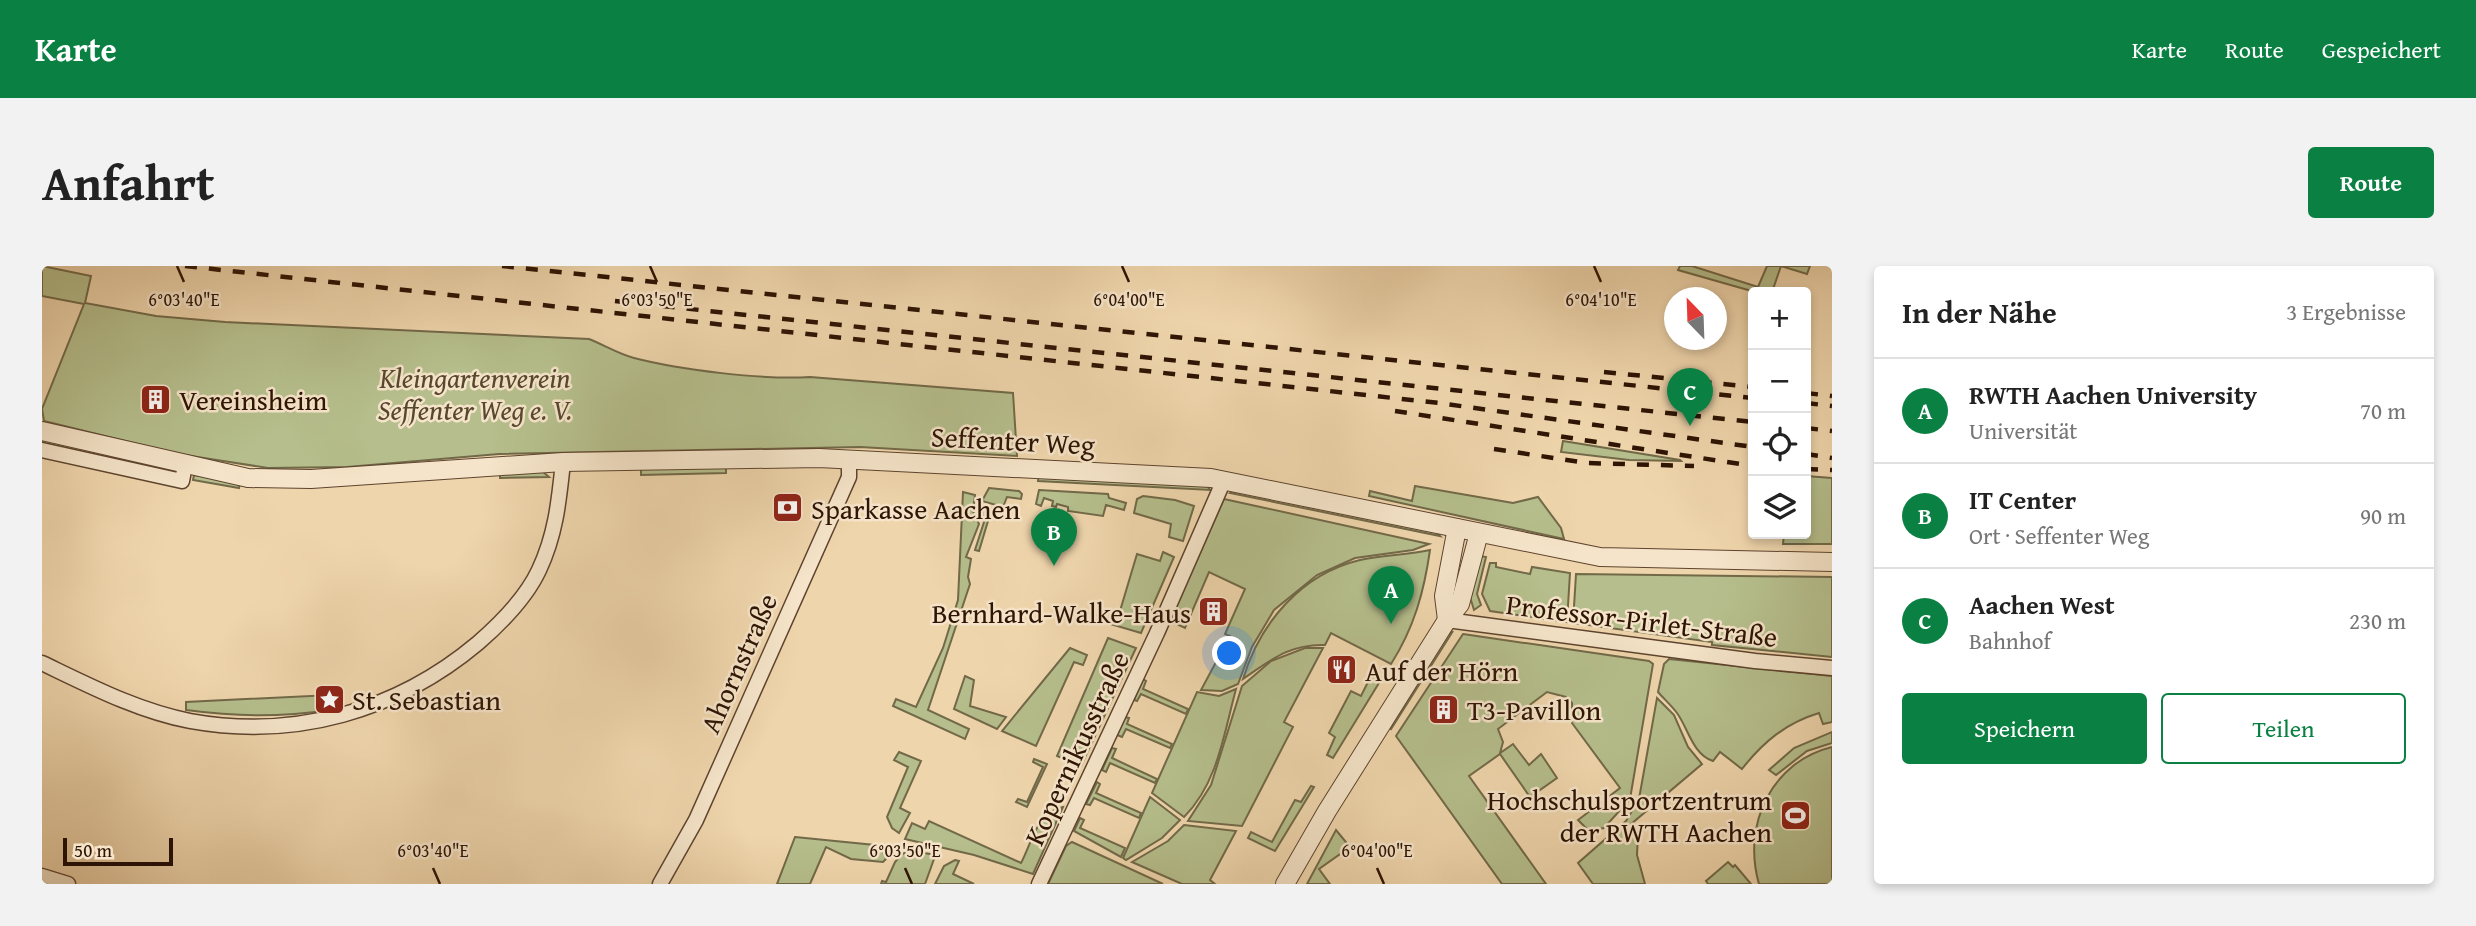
<!DOCTYPE html>
<html lang="de">
<meta charset="utf-8">
<style>
body{margin:0;font-family:"Gentium Book Plus",serif;background:#f2f2f2;color:#222}
.controls{position:absolute;right:21px;top:21px;display:grid;overflow:hidden;border-radius:7px;box-shadow:0 4px 10px #0003}
.controls button{width:63px;height:63px;display:grid;place-items:center;padding:0;border:0;border-bottom:2px solid #e0e0e0;background:#fff;color:#222;font:35px sans-serif}
.compass{position:absolute;left:1622px;top:21px;width:63px;height:63px;border-radius:50%;background:#fff;box-shadow:0 4px 10px #0003;rotate:337deg}
.scale{position:absolute;left:21px;bottom:18px;width:110px;box-sizing:border-box;padding-left:7px;border:4px solid #2e1404;border-top:0;font-size:19px;line-height:24px;white-space:nowrap;color:#2e1404;-webkit-text-stroke:5px #f5e4c9;paint-order:stroke}
.you{position:absolute;left:1188px;top:388px;width:24px;height:24px;margin:-18px;border:5px solid #fff;border-radius:50%;background:#1a73e8;box-shadow:0 0 0 10px #1a73e833}
.badge{display:grid;place-items:center;width:46px;height:46px;border-radius:50%;background:#0b8043;color:#fff;font-size:23px;font-weight:700}
.pin{position:absolute;translate:-50% -58px;filter:drop-shadow(0 2px 4px #0008)}
.pin::after{content:'';position:absolute;top:37px;width:24px;height:21px;background:inherit;clip-path:polygon(0 0,100% 0,50% 100%)}
.list{margin:0;padding:0;list-style:none}
h2{display:flex;justify-content:space-between;align-items:center;height:91px;margin:0;padding:0 28px;font-size:30px}
h2 small{font-size:23px;font-weight:400;color:#767676}
.list li{display:grid;grid-template-columns:46px 1fr auto;gap:21px;align-items:center;box-sizing:border-box;height:105px;padding:0 28px;border-top:2px solid #e0e0e0}
.list b{display:block;font-size:26px;white-space:nowrap}
.list p{margin:0;font-size:23px;white-space:nowrap;color:#767676}
.list em{font-size:23px;font-style:normal;color:#767676}
.actions{display:flex;gap:14px;padding:21px 28px}
.actions a{flex:1;padding:16px 0;border:2px solid #0b8043;border-radius:7px;text-align:center;font-size:24px;color:#0b8043}
.actions .main{background:#0b8043;color:#fff}
.icon{flex:none;width:38px;height:38px;fill:none;stroke:currentColor;stroke-width:2;stroke-linecap:round;stroke-linejoin:round}
.map{position:relative;flex:none;width:1790px;height:618px;overflow:hidden;border-radius:7px}
header{display:flex;align-items:center;gap:42px;box-sizing:border-box;height:98px;padding:0 35px;background:#0b8043;color:#fff}
header strong{font-size:33px}
nav{display:flex;gap:38px;margin-inline-start:auto;font-size:24px}
.intro{display:flex;align-items:center;justify-content:space-between;box-sizing:border-box;height:168px;padding:0 42px}
h1{margin:0;font-size:49px}
.button{padding:18px 32px;border-radius:7px;background:#0b8043;color:#fff;font-size:24px;font-weight:700}
main{display:flex;gap:42px;padding:0 42px}
aside{flex:1;background:#fff;border-radius:7px;box-shadow:0 4px 10px #0003}
.map>svg:first-child{display:block}
</style>
<header>
<strong>Karte</strong>
<nav><a>Karte</a><a>Route</a><a>Gespeichert</a></nav>
</header>
<div class="intro"><h1>Anfahrt</h1><a class="button">Route</a></div>
<main>
<div class="map">
<svg width="1790" height="618" viewBox="0 0 1790 618">
<rect width="100%" height="100%" fill="#efd5ac"/>
<filter id="stains"><feTurbulence type="fractalNoise" baseFrequency=".00286" numOctaves="4"/><feColorMatrix values="0 0 0 0 .2 0 0 0 0 .09 0 0 0 0 .02 0 0 0 .5 -.17"/></filter>
<radialGradient id="worn" r=".72"><stop offset=".6" stop-color="#630" stop-opacity="0"/><stop offset="1" stop-color="#630" stop-opacity=".3"/></radialGradient>
<g fill="#b5be8c" stroke="#726948" stroke-width="2">
<path d="M0,0L49,10L43,37L114,50L183,56L547,73C562,79 577,88 592,92C639,104 720,114 768,111L971,127L975,190L818,181L457,188L305,201L226,202L136,188L2,155L0,143L42,38L0,30Z"/>
<polygon points="1638,0 1650,0 1716,21 1725,0 1768,0 1765,8 1739,0 1730,26 1713,26 1636,4"/>
<polygon points="0,172 130,203 132,206 0,179"/>
<polygon points="1521,175 1638,194 1639,195 1587,194 1519,186"/>
<polygon points="684,201 684,207 599,209 599,203"/>
<polygon points="458,205 500,205 507,211 458,212"/>
<polygon points="997,208 1165,220 1168,224 996,215"/>
<polygon points="152,209 198,216 197,222 151,214"/>
<polygon points="1764,210 1790,212 1790,278 1741,278 1742,268 1764,268"/>
<polygon points="1373,220 1471,237 1496,231 1519,262 1522,273 1327,230 1328,225 1370,235"/>
<polygon points="947,222 977,225 980,228 979,233 965,231 961,241 940,235"/>
<polygon points="1193,223 1394,266 1398,270 1188,227"/>
<polygon points="997,224 1066,228 1067,232 1084,237 1082,244 1064,239 1061,250 1026,245 1026,241 1015,238 1014,241 1010,240 1011,235 1002,232 999,240 994,238"/>
<polygon points="921,226 933,229 931,245 937,258 924,291 929,293 926,311 928,318 886,444 927,463 923,473 851,440 854,433 874,441 901,382 916,334"/>
<polygon points="1101,230 1133,234 1152,240 1141,275 1127,271 1129,258 1092,247 1095,233"/>
<polygon points="1182,233 1387,278 1371,284 1313,292 1275,309 1232,344 1210,381 1196,418 1180,425 1159,424 1188,370 1183,368 1203,323 1167,306 1143,362 1128,355"/>
<polygon points="937,239 955,244 956,247 949,245 937,285 933,284 942,256"/>
<path d="M1388,284C1382,326 1372,362 1349,398L1289,367L1283,379C1247,378 1229,394 1201,413C1218,357 1259,308 1318,294C1340,289 1365,289 1388,284Z"/>
<polygon points="1121,286 1132,291 1099,367 1041,350 1043,346 1075,355 1095,288 1118,295"/>
<polygon points="1438,290 1444,291 1435,328 1439,339 1432,344 1428,331"/>
<polygon points="1448,297 1454,297 1454,301 1488,308 1490,301 1528,307 1525,356 1448,345 1440,328"/>
<polygon points="1534,308 1790,311 1790,391 1670,379 1670,376 1531,357"/>
<polygon points="1411,365 1349,463 1346,461 1405,369"/>
<polygon points="1421,368 1607,395 1611,398 1588,533 1562,562 1547,565 1536,554 1578,522 1530,457 1530,437 1524,431 1505,426 1456,463 1461,476 1458,487 1471,478 1487,499 1499,488 1515,512 1488,531 1458,488 1427,510 1504,618 1460,618 1354,470"/>
<polygon points="1066,372 1094,382 1039,500 1015,490"/>
<polygon points="1028,382 1045,389 1041,399 1032,396 994,480 960,465"/>
<polygon points="1263,382 1281,382 1242,456 1251,461 1200,560 1146,555 1169,519 1200,420 1229,395"/>
<path d="M1627,393L1790,410V456L1781,458L1777,447C1744,457 1721,476 1700,503L1678,486L1671,495C1651,489 1646,462 1635,447C1629,439 1622,433 1616,426L1622,398Z"/>
<polygon points="1331,406 1340,412 1291,492 1285,489 1293,471 1287,467 1309,425 1319,430"/>
<polygon points="923,410 932,414 928,440 964,451 955,463 912,443"/>
<polygon points="1101,413 1104,415 1101,423 1146,443 1144,448 1099,428 1095,435 1092,434"/>
<path d="M1194,423C1182,467 1176,517 1142,551L1110,527L1155,426L1177,430Z"/>
<path d="M289,429L290,444C238,451 197,451 144,444V436Z"/>
<polygon points="1615,432 1632,449 1646,481 1660,498 1588,559 1596,570 1595,589 1603,618 1551,618 1536,597 1584,555 1597,533"/>
<polygon points="1083,451 1087,452 1085,458 1130,478 1128,482 1084,463 1080,471 1075,469"/>
<polygon points="1790,466 1790,477 1765,485 1734,509 1727,504 1752,482"/>
<path d="M1790,481V618H1717C1700,559 1729,496 1790,481Z"/>
<polygon points="1070,482 1074,483 1070,492 1115,513 1113,517 1068,497 1064,506 1060,504"/>
<polygon points="857,486 879,495 858,542 868,547 857,567 850,562 845,551 866,501 852,494"/>
<polygon points="992,493 1005,498 985,541 974,536 976,533 985,536 1001,501 991,496"/>
<polygon points="1055,516 1058,518 1054,527 1099,547 1097,552 1052,532 1048,539 1044,538"/>
<polygon points="1269,520 1272,521 1233,585 1206,572 1209,566 1230,576 1253,534 1259,536"/>
<polygon points="1108,531 1138,554 1120,572 1084,594 1081,592"/>
<path d="M1021,541L991,608L932,589L863,573L870,557L883,563L887,555L979,597C990,576 995,546 1021,541Z"/>
<polygon points="1038,552 1042,554 1038,562 1083,582 1079,591 1032,565"/>
<polygon points="1142,559 1194,565 1168,614 1173,618 1140,618 1090,596 1126,575"/>
<polygon points="1294,564 1308,581 1277,603 1288,618 1265,618"/>
<polygon points="753,571 833,579 840,584 844,593 841,596 809,593 784,581 768,618 735,618"/>
<polygon points="1030,576 1121,618 1006,618 1024,580"/>
<polygon points="870,585 888,588 892,593 883,618 839,618 840,615 844,616 853,596 860,588"/>
<polygon points="913,594 917,595 911,608 932,618 893,618 902,600"/>
<polygon points="1686,596 1691,601 1693,599 1709,618 1666,618 1664,615"/>
</g>
<g fill="none" stroke-linecap="round" stroke-linejoin="round">
<defs>
<g id="minor">
<polyline points="0,184 140,215 143,199"/>
<polyline points="1405,354 1713,395 1790,402"/>
<path d="M0,397C48,420 96,445 148,455C253,474 355,445 436,377C459,357 484,332 497,304C514,268 517,234 521,196"/>
<polyline points="0,610 26,618"/>
<polyline points="618,618 654,554 807,211 807,193"/>
<polyline points="997,618 1115,367 1182,214"/>
</g>
<g id="tertiary">
<polyline points="0,165 206,212 269,213 521,196 777,192 1169,212 1558,291 1790,296"/>
<polyline points="1405,354 1402,330 1415,262"/>
<polyline points="1243,618 1285,545 1405,354 1418,338 1437,267"/>
</g>
</defs>
<use href="#minor" stroke="#5e442e" stroke-width="17"/>
<use href="#tertiary" stroke="#5e442e" stroke-width="20"/>
<use href="#minor" stroke="#f5e4c9" stroke-width="14"/>
<use href="#tertiary" stroke="#f5e4c9" stroke-width="18"/>
<g stroke="#2e1404" stroke-width="4.5" stroke-dasharray="12 12" stroke-linecap="butt">
<polyline points="143,0 1397,137 1711,181"/>
<polyline points="460,0 1711,132"/>
<polyline points="573,35 1711,156"/>
<polyline points="1562,106 1711,121"/>
<polyline points="1764,127 1790,130"/>
<polyline points="1764,137 1790,140"/>
<polyline points="1353,145 1711,200"/>
<polyline points="1764,162 1790,165"/>
<polyline points="1452,183 1545,197 1652,200"/>
<polyline points="1764,188 1790,192"/>
<polyline points="1764,203 1790,204"/>
</g>
</g>
<path fill="none" stroke="#2e1404" stroke-width="2.5" d="M135,0L142,16M608,0L615,16M1080,0L1087,16M1552,0L1559,16M391,602L398,618M863,602L870,618M1335,602L1342,618"/>
<defs>
<symbol id="building-square" viewBox="-11 -11 22 22"><rect x="-9" y="-9" width="18" height="18" rx="4" fill="#8f2418" stroke="#f5e4c9"/><path d="M-4-6H4V6H1V3H-1V6H-4ZM-2.5-4.3h1.7v1.8h-1.7ZM.8-4.3h1.7v1.8H.8ZM-2.5-1h1.7V.8h-1.7ZM.8-1h1.7V.8H.8Z" fill="#fff"/></symbol>
<symbol id="bank-square" viewBox="-11 -11 22 22"><rect x="-9" y="-9" width="18" height="18" rx="4" fill="#8f2418" stroke="#f5e4c9"/><path d="M-6-4H6V4H-6ZM0-2.3a2.3 2.3 0 1 0 0 4.6a2.3 2.3 0 1 0 0-4.6Z" fill="#fff"/></symbol>
<symbol id="restaurant-square" viewBox="-11 -11 22 22"><rect x="-9" y="-9" width="18" height="18" rx="4" fill="#8f2418" stroke="#f5e4c9"/><path d="M-5-6h1v4h1v-4h1v4h1v-4h1v5L-1.5 .5V6h-2V.5L-5-1ZM5-6V6H3V1.5H1.5Q1.5-4 5-6Z" fill="#fff"/></symbol>
<symbol id="sight-square" viewBox="-11 -11 22 22"><rect x="-9" y="-9" width="18" height="18" rx="4" fill="#8f2418" stroke="#f5e4c9"/><path d="M0-6L1.8-2.2L6-1.7L2.9 1.2L3.7 5.4L0 3.3L-3.7 5.4L-2.9 1.2L-6-1.7L-1.8-2.2Z" fill="#fff"/></symbol>
<symbol id="stadium-square" viewBox="-11 -11 22 22"><rect x="-9" y="-9" width="18" height="18" rx="4" fill="#8f2418" stroke="#f5e4c9"/><path d="M0-5a6.5 5 0 1 0 0 10a6.5 5 0 1 0 0-10ZM-3.5-1.8h7v3.6h-7Z" fill="#fff"/></symbol>
</defs>
<g fill-rule="evenodd">
<use href="#building-square" x="96" y="116" width="35" height="35"/>
<use href="#bank-square" x="728" y="224" width="35" height="35"/>
<use href="#building-square" x="1154" y="328" width="35" height="35"/>
<use href="#restaurant-square" x="1282" y="386" width="35" height="35"/>
<use href="#sight-square" x="270" y="416" width="35" height="35"/>
<use href="#building-square" x="1384" y="426" width="35" height="35"/>
<use href="#stadium-square" x="1736" y="532" width="35" height="35"/>
</g>
<g text-anchor="middle" dominant-baseline="central" stroke-width="5" stroke-linejoin="round" paint-order="stroke">
<g font-size="28" font-style="italic" fill="#56472d" stroke="#f5e4c9">
<text x="433" y="111">Kleingartenverein<tspan x="433" dy="32">Seffenter Weg e. V.</tspan></text>
</g>
<g font-size="28" fill="#2e1404" stroke="#f5e4c9" text-anchor="start">
<text x="137" y="133">Vereinsheim</text>
<text x="769" y="242">Sparkasse Aachen</text>
<text x="1149" y="346" text-anchor="end">Bernhard-Walke-Haus</text>
<text x="1323" y="404">Auf der Hörn</text>
<text x="310" y="433">St. Sebastian</text>
<text x="1425" y="443">T3-Pavillon</text>
<text x="1730" y="533" text-anchor="end">Hochschulsportzentrum<tspan x="1730" dy="32">der RWTH Aachen</tspan></text>
</g>
<g font-size="28" fill="#2e1404" stroke="#f5e4c9">
<text transform="translate(971 174) rotate(3)">Seffenter Weg</text>
<text transform="translate(1600 354) rotate(7)">Professor-Pirlet-Straße</text>
<text transform="translate(696 397) rotate(-66)">Ahornstraße</text>
<text transform="translate(1034 482) rotate(-65)">Kopernikusstraße</text>
</g>
</g>
<g font-size="18" text-anchor="middle" fill="#2e1404" stroke="#f5e4c9" stroke-width="5" stroke-linejoin="round" paint-order="stroke">
<text x="142" y="40">6°03'40"E</text>
<text x="615" y="40">6°03'50"E</text>
<text x="1087" y="40">6°04'00"E</text>
<text x="1559" y="40">6°04'10"E</text>
<text x="391" y="591">6°03'40"E</text>
<text x="863" y="591">6°03'50"E</text>
<text x="1335" y="591">6°04'00"E</text>
</g>
<rect width="100%" height="100%" filter="url(#stains)"/>
<rect width="100%" height="100%" fill="url(#worn)"/>
</svg>
<div class="controls">
<button>+</button>
<button>−</button>
<button><svg class="icon" aria-label="locate" viewBox="0 0 24 24"><circle cx="12" cy="12" r="6"/><path d="M12 2v4M12 18v4M2 12h4M18 12h4"/></svg></button>
<button><svg class="icon" aria-label="layers" viewBox="0 0 24 24"><path d="M12 4l9 5-9 5-9-5zM3 14l9 5 9-5"/></svg></button>
</div>
<svg class="compass" viewBox="-18 -18 36 36"><path d="M0-13l5 13h-10z" fill="#e53935"/><path d="M0 13l5-13h-10z" fill="#767676"/></svg>
<div class="scale">50 m</div>
<div class="you"></div>
<div class="pin badge" style="left:1349px;top:358px">A</div>
<div class="pin badge" style="left:1012px;top:300px">B</div>
<div class="pin badge" style="left:1648px;top:160px">C</div>
</div>
<aside>
<h2>In der Nähe<small>3 Ergebnisse</small></h2>
<ul class="list">
<li><span class="badge">A</span><div><b>RWTH Aachen University</b><p>Universität</p></div><em>70 m</em></li>
<li><span class="badge">B</span><div><b>IT Center</b><p>Ort · Seffenter Weg</p></div><em>90 m</em></li>
<li><span class="badge">C</span><div><b>Aachen West</b><p>Bahnhof</p></div><em>230 m</em></li>
</ul>
<div class="actions"><a class="main">Speichern</a><a>Teilen</a></div>
</aside>
</main>
